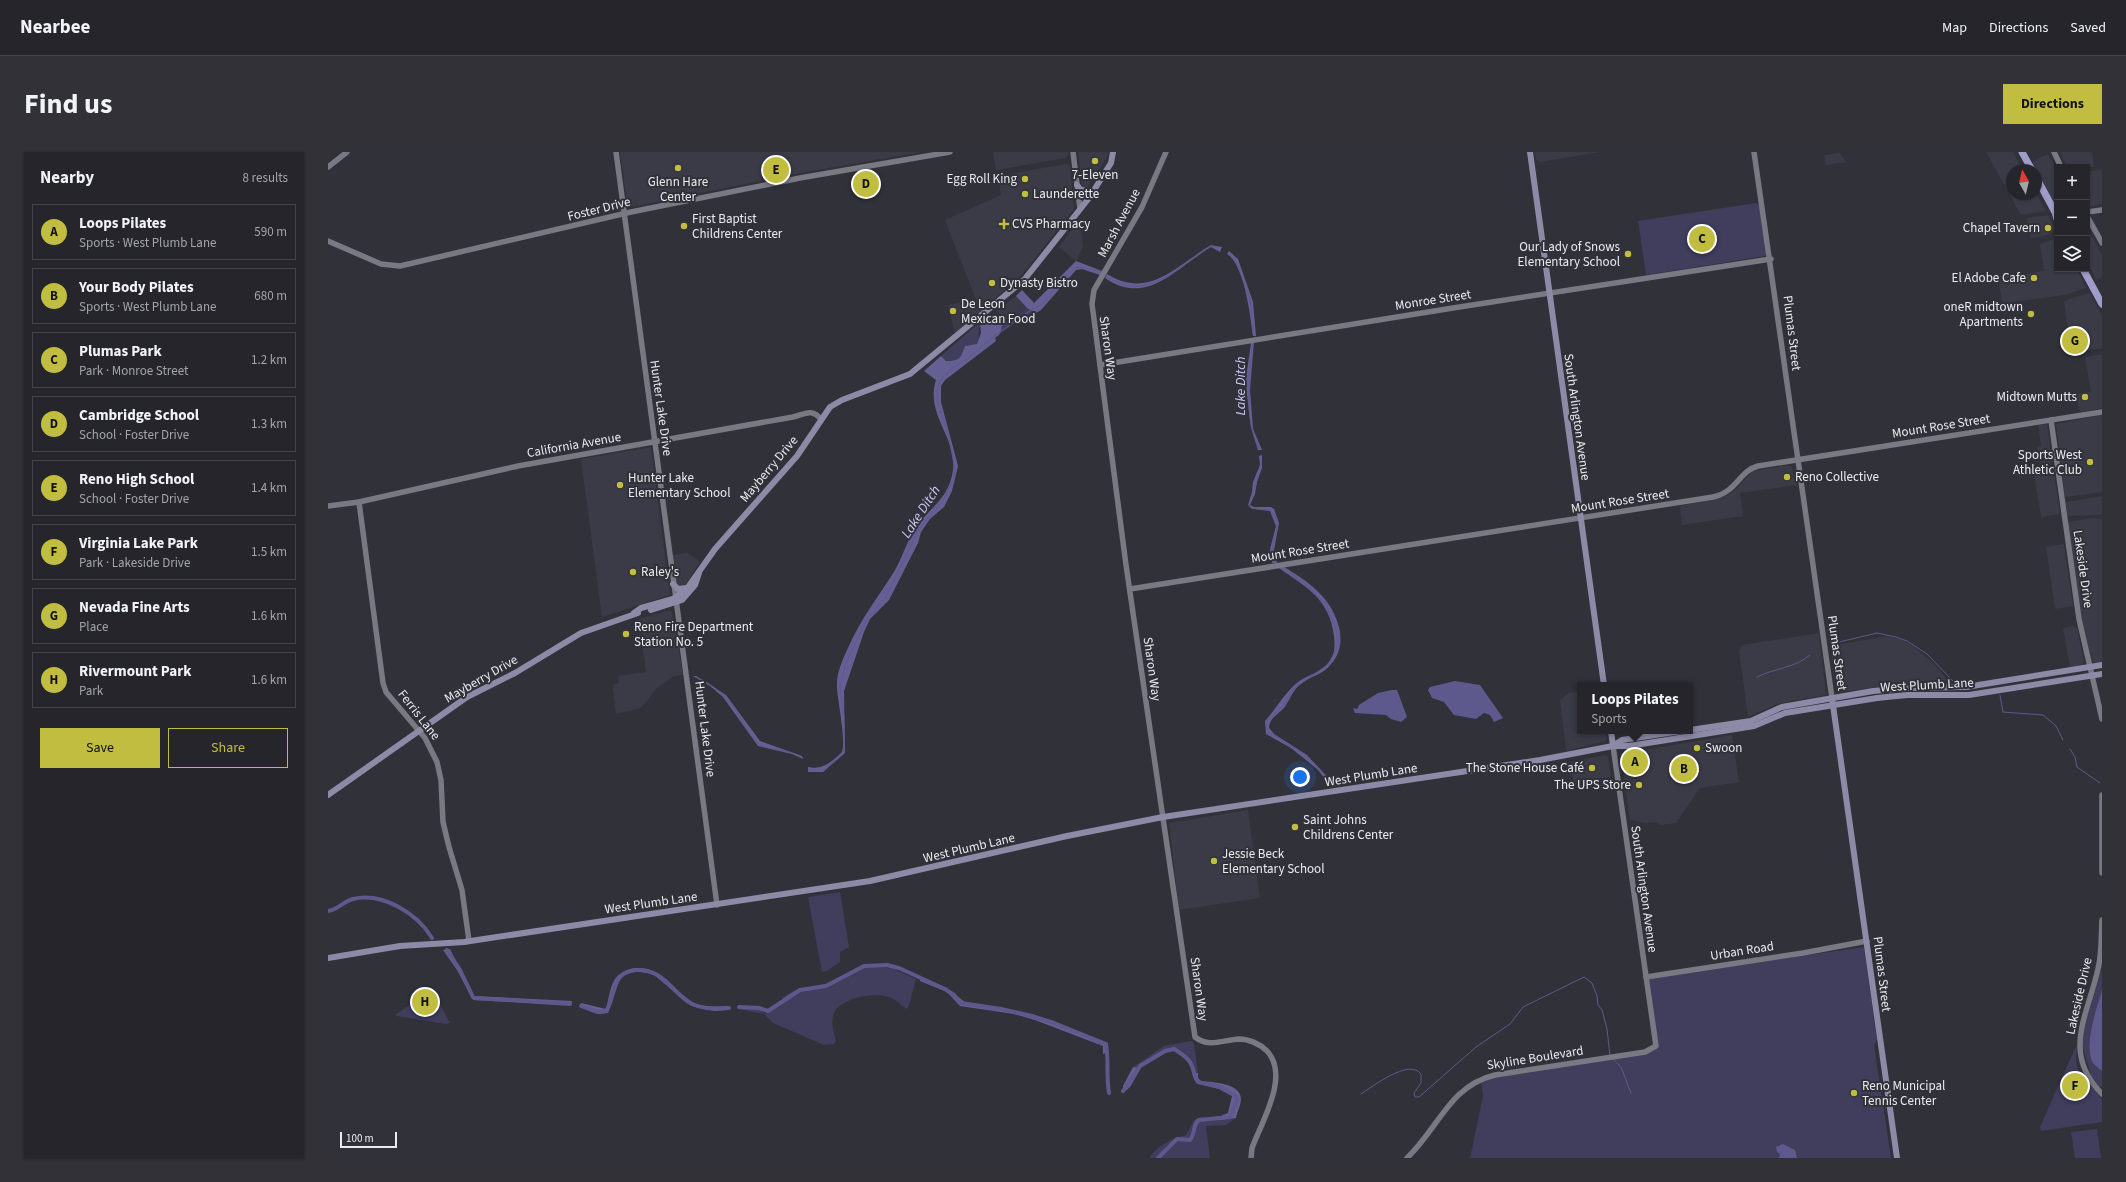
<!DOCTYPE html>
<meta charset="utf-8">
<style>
body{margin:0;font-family:"Source Sans 3",sans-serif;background:#313137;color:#f1f3f6}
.controls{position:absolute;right:12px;top:12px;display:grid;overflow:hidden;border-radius:0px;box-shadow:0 1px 3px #0004}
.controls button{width:36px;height:36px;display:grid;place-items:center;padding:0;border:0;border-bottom:1px solid #424247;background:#25252b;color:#f1f3f6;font:20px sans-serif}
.compass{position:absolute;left:1678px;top:12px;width:36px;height:36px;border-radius:50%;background:#25252b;box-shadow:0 1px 3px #0004;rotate:352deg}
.scale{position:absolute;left:12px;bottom:10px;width:57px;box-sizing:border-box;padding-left:4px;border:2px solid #eaeaef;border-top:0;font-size:11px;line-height:14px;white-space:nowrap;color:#eaeaef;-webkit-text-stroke:3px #313139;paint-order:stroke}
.you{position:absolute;left:972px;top:625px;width:14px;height:14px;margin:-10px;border:3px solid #fff;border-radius:50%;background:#1a73e8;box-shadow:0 0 0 6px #1a73e833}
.badge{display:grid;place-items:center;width:26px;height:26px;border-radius:50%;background:#c1bd40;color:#111;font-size:13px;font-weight:700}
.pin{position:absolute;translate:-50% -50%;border:2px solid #fff;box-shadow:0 1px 4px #0006}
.popup{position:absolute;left:1249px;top:530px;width:116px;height:52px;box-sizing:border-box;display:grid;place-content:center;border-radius:0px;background:#25252b;filter:drop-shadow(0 1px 3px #0005);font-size:13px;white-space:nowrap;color:#a3a5a9}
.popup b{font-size:15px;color:#f1f3f6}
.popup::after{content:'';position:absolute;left:50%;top:100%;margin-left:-8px;border:8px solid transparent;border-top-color:#25252b}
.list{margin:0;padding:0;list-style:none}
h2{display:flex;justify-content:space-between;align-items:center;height:52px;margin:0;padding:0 16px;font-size:17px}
h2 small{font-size:13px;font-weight:400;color:#a3a5a9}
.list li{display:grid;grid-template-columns:26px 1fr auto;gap:12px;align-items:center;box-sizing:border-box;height:56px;margin:0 8px 8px;padding:0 8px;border:1px solid #424247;border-radius:0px}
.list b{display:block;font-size:15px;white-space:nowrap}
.list p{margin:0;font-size:13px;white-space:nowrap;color:#a3a5a9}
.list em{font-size:13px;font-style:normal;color:#a3a5a9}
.actions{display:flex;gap:8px;padding:12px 16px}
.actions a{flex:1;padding:9px 0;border:1px solid #c1bd40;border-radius:0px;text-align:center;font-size:14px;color:#c1bd40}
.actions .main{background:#c1bd40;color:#111}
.icon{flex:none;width:22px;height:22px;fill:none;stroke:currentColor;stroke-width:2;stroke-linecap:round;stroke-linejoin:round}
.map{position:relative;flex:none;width:1774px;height:1006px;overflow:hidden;border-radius:0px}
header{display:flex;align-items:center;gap:24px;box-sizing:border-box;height:56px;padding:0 20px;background:#25252b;border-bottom:1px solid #424247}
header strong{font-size:19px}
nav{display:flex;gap:22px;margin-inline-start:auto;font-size:14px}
.intro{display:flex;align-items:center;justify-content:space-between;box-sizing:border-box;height:96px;padding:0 24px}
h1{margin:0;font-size:28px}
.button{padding:10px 18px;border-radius:0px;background:#c1bd40;color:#111;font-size:14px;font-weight:700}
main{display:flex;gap:24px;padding:0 24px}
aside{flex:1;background:#25252b;border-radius:0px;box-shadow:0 1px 3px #0004}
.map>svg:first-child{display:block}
</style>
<header>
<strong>Nearbee</strong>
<nav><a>Map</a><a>Directions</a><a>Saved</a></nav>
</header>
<div class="intro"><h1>Find us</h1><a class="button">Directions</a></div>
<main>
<aside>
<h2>Nearby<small>8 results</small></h2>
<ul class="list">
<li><span class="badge">A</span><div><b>Loops Pilates</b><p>Sports · West Plumb Lane</p></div><em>590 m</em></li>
<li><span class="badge">B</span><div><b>Your Body Pilates</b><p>Sports · West Plumb Lane</p></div><em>680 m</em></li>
<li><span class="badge">C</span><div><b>Plumas Park</b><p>Park · Monroe Street</p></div><em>1.2 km</em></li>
<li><span class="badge">D</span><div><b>Cambridge School</b><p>School · Foster Drive</p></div><em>1.3 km</em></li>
<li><span class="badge">E</span><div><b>Reno High School</b><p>School · Foster Drive</p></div><em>1.4 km</em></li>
<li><span class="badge">F</span><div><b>Virginia Lake Park</b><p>Park · Lakeside Drive</p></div><em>1.5 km</em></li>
<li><span class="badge">G</span><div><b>Nevada Fine Arts</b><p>Place</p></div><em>1.6 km</em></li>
<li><span class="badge">H</span><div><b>Rivermount Park</b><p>Park</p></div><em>1.6 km</em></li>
</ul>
<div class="actions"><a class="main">Save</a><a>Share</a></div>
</aside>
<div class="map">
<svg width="1774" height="1006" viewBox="0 0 1774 1006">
<rect width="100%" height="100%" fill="#313139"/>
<g fill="#3b3a47">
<polygon points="292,0 594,0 477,20 303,55 299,51"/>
<polygon points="665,0 740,0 740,3 737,6 668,18"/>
<polygon points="750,0 780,0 780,3 759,36 755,36 754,33"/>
<polygon points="1207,0 1273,0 1211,10 1208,7"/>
<polygon points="1658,0 1685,0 1695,18 1684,18 1684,42 1708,41 1718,59 1693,63"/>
<polygon points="1732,0 1764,0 1766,15 1739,15"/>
<polygon points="1512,1 1518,10 1498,13 1496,3"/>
<polygon points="1720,2 1729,20 1729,57 1704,10"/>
<polygon points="738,12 742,14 746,57 693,124 627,181 620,153 648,148 617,68 673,43 670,24"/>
<polygon points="1774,17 1774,52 1760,55 1759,20"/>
<polygon points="1720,63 1728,78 1717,84 1702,86 1699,66"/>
<polygon points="752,67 755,95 748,109 731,95"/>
<polygon points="1759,76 1774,103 1774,125 1768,128 1759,110"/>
<polygon points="1729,86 1729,117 1749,117 1758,136 1737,143 1677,151 1674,150 1670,126 1716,119 1712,92"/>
<polygon points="1761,141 1774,163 1774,196 1743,201 1736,149"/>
<polygon points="688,144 699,156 679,170 669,159"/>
<polygon points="1774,202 1774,256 1754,260 1751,258 1749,242 1763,240 1757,205"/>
<polygon points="1774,263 1774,340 1737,345 1728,272"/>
<polygon points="1719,272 1724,309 1721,312 1712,313 1709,295 1713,294 1710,273"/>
<polygon points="323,295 342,443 274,465 253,307"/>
<polygon points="1461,313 1464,315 1467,330 1469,333 1412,341 1415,364 1354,373 1352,354 1398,344 1407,338 1425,319"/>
<polygon points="1723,319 1726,321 1732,362 1713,365 1706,322"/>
<polygon points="1774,344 1774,363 1739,364 1738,350"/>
<polygon points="1765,366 1774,367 1774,510 1768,511 1764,509 1753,466 1740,370"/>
<polygon points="1736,392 1745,454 1727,457 1718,395"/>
<polygon points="360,401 372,410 356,435 349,434 344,403"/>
<polygon points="341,458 344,460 355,523 346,524 329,536 313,556 288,562 285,537 286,532 291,531 290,524 318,520 311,467"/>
<polygon points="1745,474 1749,477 1756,509 1754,513 1742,516 1735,476"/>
<polygon points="1491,481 1498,543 1449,552 1420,565 1411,499 1414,493"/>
<polygon points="1559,484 1572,487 1585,494 1605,511 1620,528 1627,533 1570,532 1509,541 1502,494"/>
<polygon points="1252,540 1252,579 1278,579 1279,587 1277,589 1238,599 1232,548 1241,541"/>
<polygon points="1404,583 1411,630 1372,636 1348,671 1333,673 1326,670 1318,671 1302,668 1293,602"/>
<polygon points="1277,603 1280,605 1283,625 1245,630 1242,610"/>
<polygon points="920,658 932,746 851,758 841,671"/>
</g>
<g fill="#403d5d">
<polygon points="1428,51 1431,53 1438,101 1437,104 1318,123 1310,69"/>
<polygon points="699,156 708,161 700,165 694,166 672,182 674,174"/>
<polygon points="652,170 650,191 646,193 639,193 635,202 630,208 616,208 613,204"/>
<polygon points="512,740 521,795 512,800 512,810 499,819 494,820 480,745"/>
<polygon points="1536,795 1549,888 1546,893 1563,1006 1142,1006 1155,944 1153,929 1162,926 1328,897 1321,826"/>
<path d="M536,812H548L551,815L564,816L588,827L581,853L579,857C573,854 569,848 563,846C549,839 509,846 505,864C503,872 506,881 508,889L506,892L496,893L445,871L436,862L410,857V854L431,856L437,862L457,847L453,846L467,838L497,832Z"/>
<polygon points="1774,817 1774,935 1770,934 1763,924 1754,892 1757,872"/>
<polygon points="102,839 106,841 122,871 118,872 69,864 67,863"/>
<polygon points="863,889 866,891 870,921 867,921 865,924 862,911 846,898 841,899 813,916 805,915 836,894"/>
<polygon points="1749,892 1748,909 1750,917 1757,929 1762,932 1774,948 1774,970 1713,979 1712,975"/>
<path d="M874,965L891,968L908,966L898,973L878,974L882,1006H821C830,993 843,987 858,983L866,968Z"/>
<polygon points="1769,977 1773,1006 1747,1006 1743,980"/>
</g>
<g fill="#656094">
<path d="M883,93L894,95L892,100L883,95C848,116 819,155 777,126L779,122C821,148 848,114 883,93Z"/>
<path d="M901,99L910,107L925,150L928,184H925C922,164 917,113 899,102Z"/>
<polygon points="748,109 774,119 772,123 754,117 748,118 713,158 708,161 699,156 688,144 694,138 706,151"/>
<path d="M662,162L666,169L675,166L679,170L674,174L672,182L667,186L668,189L617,228L613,234V250L630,314L624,339L616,355L602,367L593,380L590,391L561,448L542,467L536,480L516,539L517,601L495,620H480V615C496,618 503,610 514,600C518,587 510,551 509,536C508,522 514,509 520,496C532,468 551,444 567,418C574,406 578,392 585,380C599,356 621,349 625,318C629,285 597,263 608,228L596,219L613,204L618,209C632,208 632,208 637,194L649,192L653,181L652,170Z"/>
<polygon points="926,190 922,238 925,277 934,298 930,298 923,276 919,243 918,226 923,191"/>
<polygon points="934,303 934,316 929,330 927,342 922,353 926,355 943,355 946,357 951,371 946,398 949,411 944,411 942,397 948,374 942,359 925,357 920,353 924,340 925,330 932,313 931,304"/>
<path d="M956,415C981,430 1003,445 1011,475C1014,488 1013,501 1003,512C995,523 982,524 973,532C964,538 962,549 955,557C949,563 941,567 941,576L946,582L979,603L1008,634L1003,635L990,618L978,608L963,596L938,582L937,569C947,558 959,538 970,530C980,523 993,520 1001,510C1007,502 1007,494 1006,484C1001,446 979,436 951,416Z"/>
<polygon points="365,524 368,524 398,543 432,589 474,604 475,607 464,602 430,594 395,545 382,534"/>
<polygon points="122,797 145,844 244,849 243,853 145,848 129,818 115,798"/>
<path d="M307,816C333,816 342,835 361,848C372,856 388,855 401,854V858L386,859L362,853L325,822L306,819L299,821L292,826L280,861L271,862L252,855L253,851L278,857C284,835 282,821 307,816Z"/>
<polygon points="592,824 623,839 638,851 695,861 780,891 778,901 775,902 775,894 707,868 686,862 632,854 619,840 592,829"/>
<polygon points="805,915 813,916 802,935 795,941 795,934"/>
<path d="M867,921H870V926L873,929C884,930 913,931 913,947C913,953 909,960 908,966L891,968L883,966L890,965L900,961L904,944L891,937L871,932L865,924Z"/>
</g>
<g fill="#5e598c">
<polygon points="1127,529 1152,533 1175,566 1166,570 1162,563 1156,561 1148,567 1126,563 1116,550 1104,546 1100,538 1102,535"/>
<polygon points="1064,538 1069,538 1079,565 1073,570 1063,567 1058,563 1027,561 1025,556 1029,557 1031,553 1050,541"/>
<path d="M1774,838V919C1771,916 1767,914 1765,911C1755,893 1769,856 1774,838Z"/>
<polygon points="1455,992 1467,998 1469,1006 1451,1006 1452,1002 1449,1000 1448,995"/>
</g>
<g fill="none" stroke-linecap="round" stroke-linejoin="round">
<g stroke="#5e598c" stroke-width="1">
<polyline points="901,102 908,109 922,147 925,181"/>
<path d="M780,125C818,152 851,114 883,94L890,95"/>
<path d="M924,194C922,229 915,264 931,296"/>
<path d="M933,307C933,318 925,342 921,353L923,356L942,358C960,376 936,393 947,410"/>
<polyline points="959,419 978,432 998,453 1010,483 1010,494 1000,513 966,536 956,553 940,568 938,575 941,581 978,603 1003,631"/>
<polyline points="1503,492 1549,481 1568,485 1579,489 1599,502 1625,529 1646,528"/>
<path d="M368,525C384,532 399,544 408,559C415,570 421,584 431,592C441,599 461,597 473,605"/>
<path d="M1429,525C1447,516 1467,516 1482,503"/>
<polyline points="1672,543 1675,560 1715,563 1728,574 1735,588"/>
<polyline points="1742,597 1747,605 1749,615 1772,631"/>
<polyline points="481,618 496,618 516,600 516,565 512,533 518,511 540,465 557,447 590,379 615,349 626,325 627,318 621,286 609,248 609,239 612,229 622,218 642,205 669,182 700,160 716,151 729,133 747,116 752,115 771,119"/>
<polyline points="1285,907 1293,915 1303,941"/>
<path d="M1033,942C1044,935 1081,906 1093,922V931L1086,941L1087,945H1091L1148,895L1182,872L1195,855L1256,825L1264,831L1269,844L1270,853L1274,858L1279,877L1282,904"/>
</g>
<g stroke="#5e598c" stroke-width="4">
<path d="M0,759C10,758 16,749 25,747C54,740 89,761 104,786"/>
<polyline points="119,798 132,818 145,845 147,846 242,852"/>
<path d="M253,854L269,860L278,859C285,850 284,835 292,825C296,820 302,819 308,818C335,816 344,841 364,852C377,858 388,856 401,856"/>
<path d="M411,855L431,856L440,859L472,838L498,834L536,814L559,813L571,816L617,837L626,843L633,851L673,857L704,864L726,871L778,892C781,908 778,924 781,941"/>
<path d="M795,939L812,914L837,899L846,897C852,901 860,905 863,912C867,919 865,924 870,930L892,935L908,944L909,948L902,965L871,968C864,973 868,981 862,988L849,987L830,1006"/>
</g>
<g stroke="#797983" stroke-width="5.5">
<polyline points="288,0 389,753"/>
<polyline points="745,0 752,57"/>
<path d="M838,0L814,55L766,138L764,152L798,413L867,885C881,896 895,888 911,887C921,887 932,892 939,899C962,924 934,969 924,996L923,1006"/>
<polyline points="1426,0 1504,546"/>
<polyline points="1726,0 1733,15"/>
<polyline points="0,15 19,0"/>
<polyline points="1759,60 1774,58"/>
<polyline points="1759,64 1774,91"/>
<polyline points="0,89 53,112 72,114 303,60 472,26 622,0"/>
<polyline points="772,213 1125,156 1443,107"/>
<polyline points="1723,268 1751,467 1774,567"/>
<polyline points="31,350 55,531 58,540 97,586 109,610 113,628 115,670 121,695 134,738 141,789"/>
<path d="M0,354L31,350L190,314L465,265C478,262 483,256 493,267"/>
<path d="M802,437L1385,345C1409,340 1411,319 1430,314L1774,260"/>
<polyline points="1774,643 1774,721"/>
<path d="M1774,768C1773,784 1774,801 1770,817C1760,863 1733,901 1774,942"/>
<polyline points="1318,825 1475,801 1539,789"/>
<path d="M1079,1006C1111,976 1121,934 1167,923L1317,900L1328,894L1285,594"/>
</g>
<g stroke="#8c8aa7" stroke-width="6">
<polyline points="1202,0 1276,533"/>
<polyline points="749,33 753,38 762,39"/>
<polyline points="345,432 350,437 359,436"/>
<polyline points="323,458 354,448 367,433 371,421"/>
<polyline points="306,461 313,456 345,447 358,438 387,397 469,304 502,255 514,248 582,222 696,128 761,46 783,11 785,0"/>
<polyline points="1504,546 1569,1006"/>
<polyline points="1362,578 1423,569 1454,555 1545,539 1579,536 1638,535 1774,513"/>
<polyline points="1283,579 1285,594"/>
<polyline points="1285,594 1294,588 1353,579"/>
<polyline points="0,643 139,545 187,521 253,481 310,461"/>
<polyline points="0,806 72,794 136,790 542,729 739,684 835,665 1212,608 1285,594 1301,594 1426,574 1457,561 1549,546 1579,543 1641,543 1774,522"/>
</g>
<g stroke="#9f9cca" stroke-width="7">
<polyline points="1694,0 1704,18"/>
<polyline points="1708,25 1727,60 1729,67"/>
<polyline points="1755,117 1774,152"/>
</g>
</g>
<g fill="#c1bd40" stroke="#313139" stroke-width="1.5">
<circle cx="767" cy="9" r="4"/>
<circle cx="350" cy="16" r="4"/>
<circle cx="697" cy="27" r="4"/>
<circle cx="697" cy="42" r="4"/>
<path d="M674 66h4v4h4v4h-4v4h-4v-4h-4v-4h4z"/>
<circle cx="356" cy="74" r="4"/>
<circle cx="1720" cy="76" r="4"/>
<circle cx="1300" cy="102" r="4"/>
<circle cx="1706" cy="126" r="4"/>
<circle cx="664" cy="131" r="4"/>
<circle cx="625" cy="159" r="4"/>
<circle cx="1703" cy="162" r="4"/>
<circle cx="1757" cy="245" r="4"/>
<circle cx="1762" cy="310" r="4"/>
<circle cx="1459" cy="325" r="4"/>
<circle cx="292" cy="333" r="4"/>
<circle cx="305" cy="420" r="4"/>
<circle cx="298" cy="482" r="4"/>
<circle cx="1369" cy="596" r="4"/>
<circle cx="1264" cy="616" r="4"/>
<circle cx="1311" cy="633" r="4"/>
<circle cx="967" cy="675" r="4"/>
<circle cx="886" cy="709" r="4"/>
<circle cx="1526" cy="941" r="4"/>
</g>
<g text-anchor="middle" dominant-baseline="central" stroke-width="4" stroke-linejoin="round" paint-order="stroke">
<g font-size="13" fill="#eaeaef" stroke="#313139" text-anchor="start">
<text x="767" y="23" text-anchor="middle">7-Eleven</text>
<text x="689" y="27" text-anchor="end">Egg Roll King</text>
<text x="350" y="30" text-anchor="middle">Glenn Hare<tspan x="350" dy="15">Center</tspan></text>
<text x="705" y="42">Launderette</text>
<text x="364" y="67">First Baptist<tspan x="364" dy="15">Childrens Center</tspan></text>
<text x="684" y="72">CVS Pharmacy</text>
<text x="1712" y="76" text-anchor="end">Chapel Tavern</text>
<text x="1292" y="95" text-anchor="end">Our Lady of Snows<tspan x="1292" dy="15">Elementary School</tspan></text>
<text x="1698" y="126" text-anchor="end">El Adobe Cafe</text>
<text x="672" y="131">Dynasty Bistro</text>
<text x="633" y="152">De Leon<tspan x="633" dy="15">Mexican Food</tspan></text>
<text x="1695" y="155" text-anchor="end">oneR midtown<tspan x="1695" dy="15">Apartments</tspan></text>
<text x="1749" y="245" text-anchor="end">Midtown Mutts</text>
<text x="1754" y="303" text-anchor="end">Sports West<tspan x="1754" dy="15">Athletic Club</tspan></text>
<text x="1467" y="325">Reno Collective</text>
<text x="300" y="326">Hunter Lake<tspan x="300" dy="15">Elementary School</tspan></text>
<text x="313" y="420">Raley's</text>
<text x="306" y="475">Reno Fire Department<tspan x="306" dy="15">Station No. 5</tspan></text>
<text x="1377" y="596">Swoon</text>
<text x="1256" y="616" text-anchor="end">The Stone House Café</text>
<text x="1303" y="633" text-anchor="end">The UPS Store</text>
<text x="975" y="668">Saint Johns<tspan x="975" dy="15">Childrens Center</tspan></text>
<text x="894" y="702">Jessie Beck<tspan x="894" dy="15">Elementary School</tspan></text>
<text x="1534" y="934">Reno Municipal<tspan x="1534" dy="15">Tennis Center</tspan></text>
</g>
<g font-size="13" fill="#eaeaef" stroke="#313139">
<text transform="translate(271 57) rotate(-14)">Foster Drive</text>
<text transform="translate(791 71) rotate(-62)">Marsh Avenue</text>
<text transform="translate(1105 148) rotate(-9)">Monroe Street</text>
<text transform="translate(1464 181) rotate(83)">Plumas Street</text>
<text transform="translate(780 196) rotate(82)">Sharon Way</text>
<text transform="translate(333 256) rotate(82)">Hunter Lake Drive</text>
<text transform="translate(1249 265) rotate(82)">South Arlington Avenue</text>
<text transform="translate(1613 274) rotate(-9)">Mount Rose Street</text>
<text transform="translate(246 293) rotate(-10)">California Avenue</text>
<text transform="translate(441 317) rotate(-50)">Mayberry Drive</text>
<text transform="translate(1292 349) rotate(-9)">Mount Rose Street</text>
<text transform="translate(972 399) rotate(-9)">Mount Rose Street</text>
<text transform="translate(1755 417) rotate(82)">Lakeside Drive</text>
<text transform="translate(1509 501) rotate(82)">Plumas Street</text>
<text transform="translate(824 517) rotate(82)">Sharon Way</text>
<text transform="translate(153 527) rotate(-30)">Mayberry Drive</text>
<text transform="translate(1599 533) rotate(-3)">West Plumb Lane</text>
<text transform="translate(91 563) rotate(52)">Ferris Lane</text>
<text transform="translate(377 577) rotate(83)">Hunter Lake Drive</text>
<text transform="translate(1043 623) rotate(-9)">West Plumb Lane</text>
<text transform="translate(641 696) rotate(-13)">West Plumb Lane</text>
<text transform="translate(1316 737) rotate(82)">South Arlington Avenue</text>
<text transform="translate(323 751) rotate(-8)">West Plumb Lane</text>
<text transform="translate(1414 799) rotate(-9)">Urban Road</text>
<text transform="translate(1554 822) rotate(83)">Plumas Street</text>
<text transform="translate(871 837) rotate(82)">Sharon Way</text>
<text transform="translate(1751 844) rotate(-77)">Lakeside Drive</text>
<text transform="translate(1207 906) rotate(-9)">Skyline Boulevard</text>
</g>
<g font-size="14" font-style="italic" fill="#cac8f8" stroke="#313139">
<text transform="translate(913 234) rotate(-90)">Lake Ditch</text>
<text transform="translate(593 360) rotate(-57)">Lake Ditch</text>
</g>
</g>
</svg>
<div class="controls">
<button>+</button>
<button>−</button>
<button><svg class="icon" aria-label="layers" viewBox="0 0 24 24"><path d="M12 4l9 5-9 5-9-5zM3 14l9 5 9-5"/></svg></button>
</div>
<svg class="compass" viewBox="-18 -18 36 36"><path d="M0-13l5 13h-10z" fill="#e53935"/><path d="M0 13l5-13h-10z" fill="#a3a5a9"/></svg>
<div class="scale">100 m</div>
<div class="you"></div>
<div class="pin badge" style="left:1307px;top:610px">A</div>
<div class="popup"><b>Loops Pilates</b>Sports</div>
<div class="pin badge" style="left:1356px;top:617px">B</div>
<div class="pin badge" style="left:1374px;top:87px">C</div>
<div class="pin badge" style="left:538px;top:32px">D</div>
<div class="pin badge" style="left:448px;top:18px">E</div>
<div class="pin badge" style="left:1747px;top:934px">F</div>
<div class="pin badge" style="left:1747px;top:189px">G</div>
<div class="pin badge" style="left:97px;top:850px">H</div>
</div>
</main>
